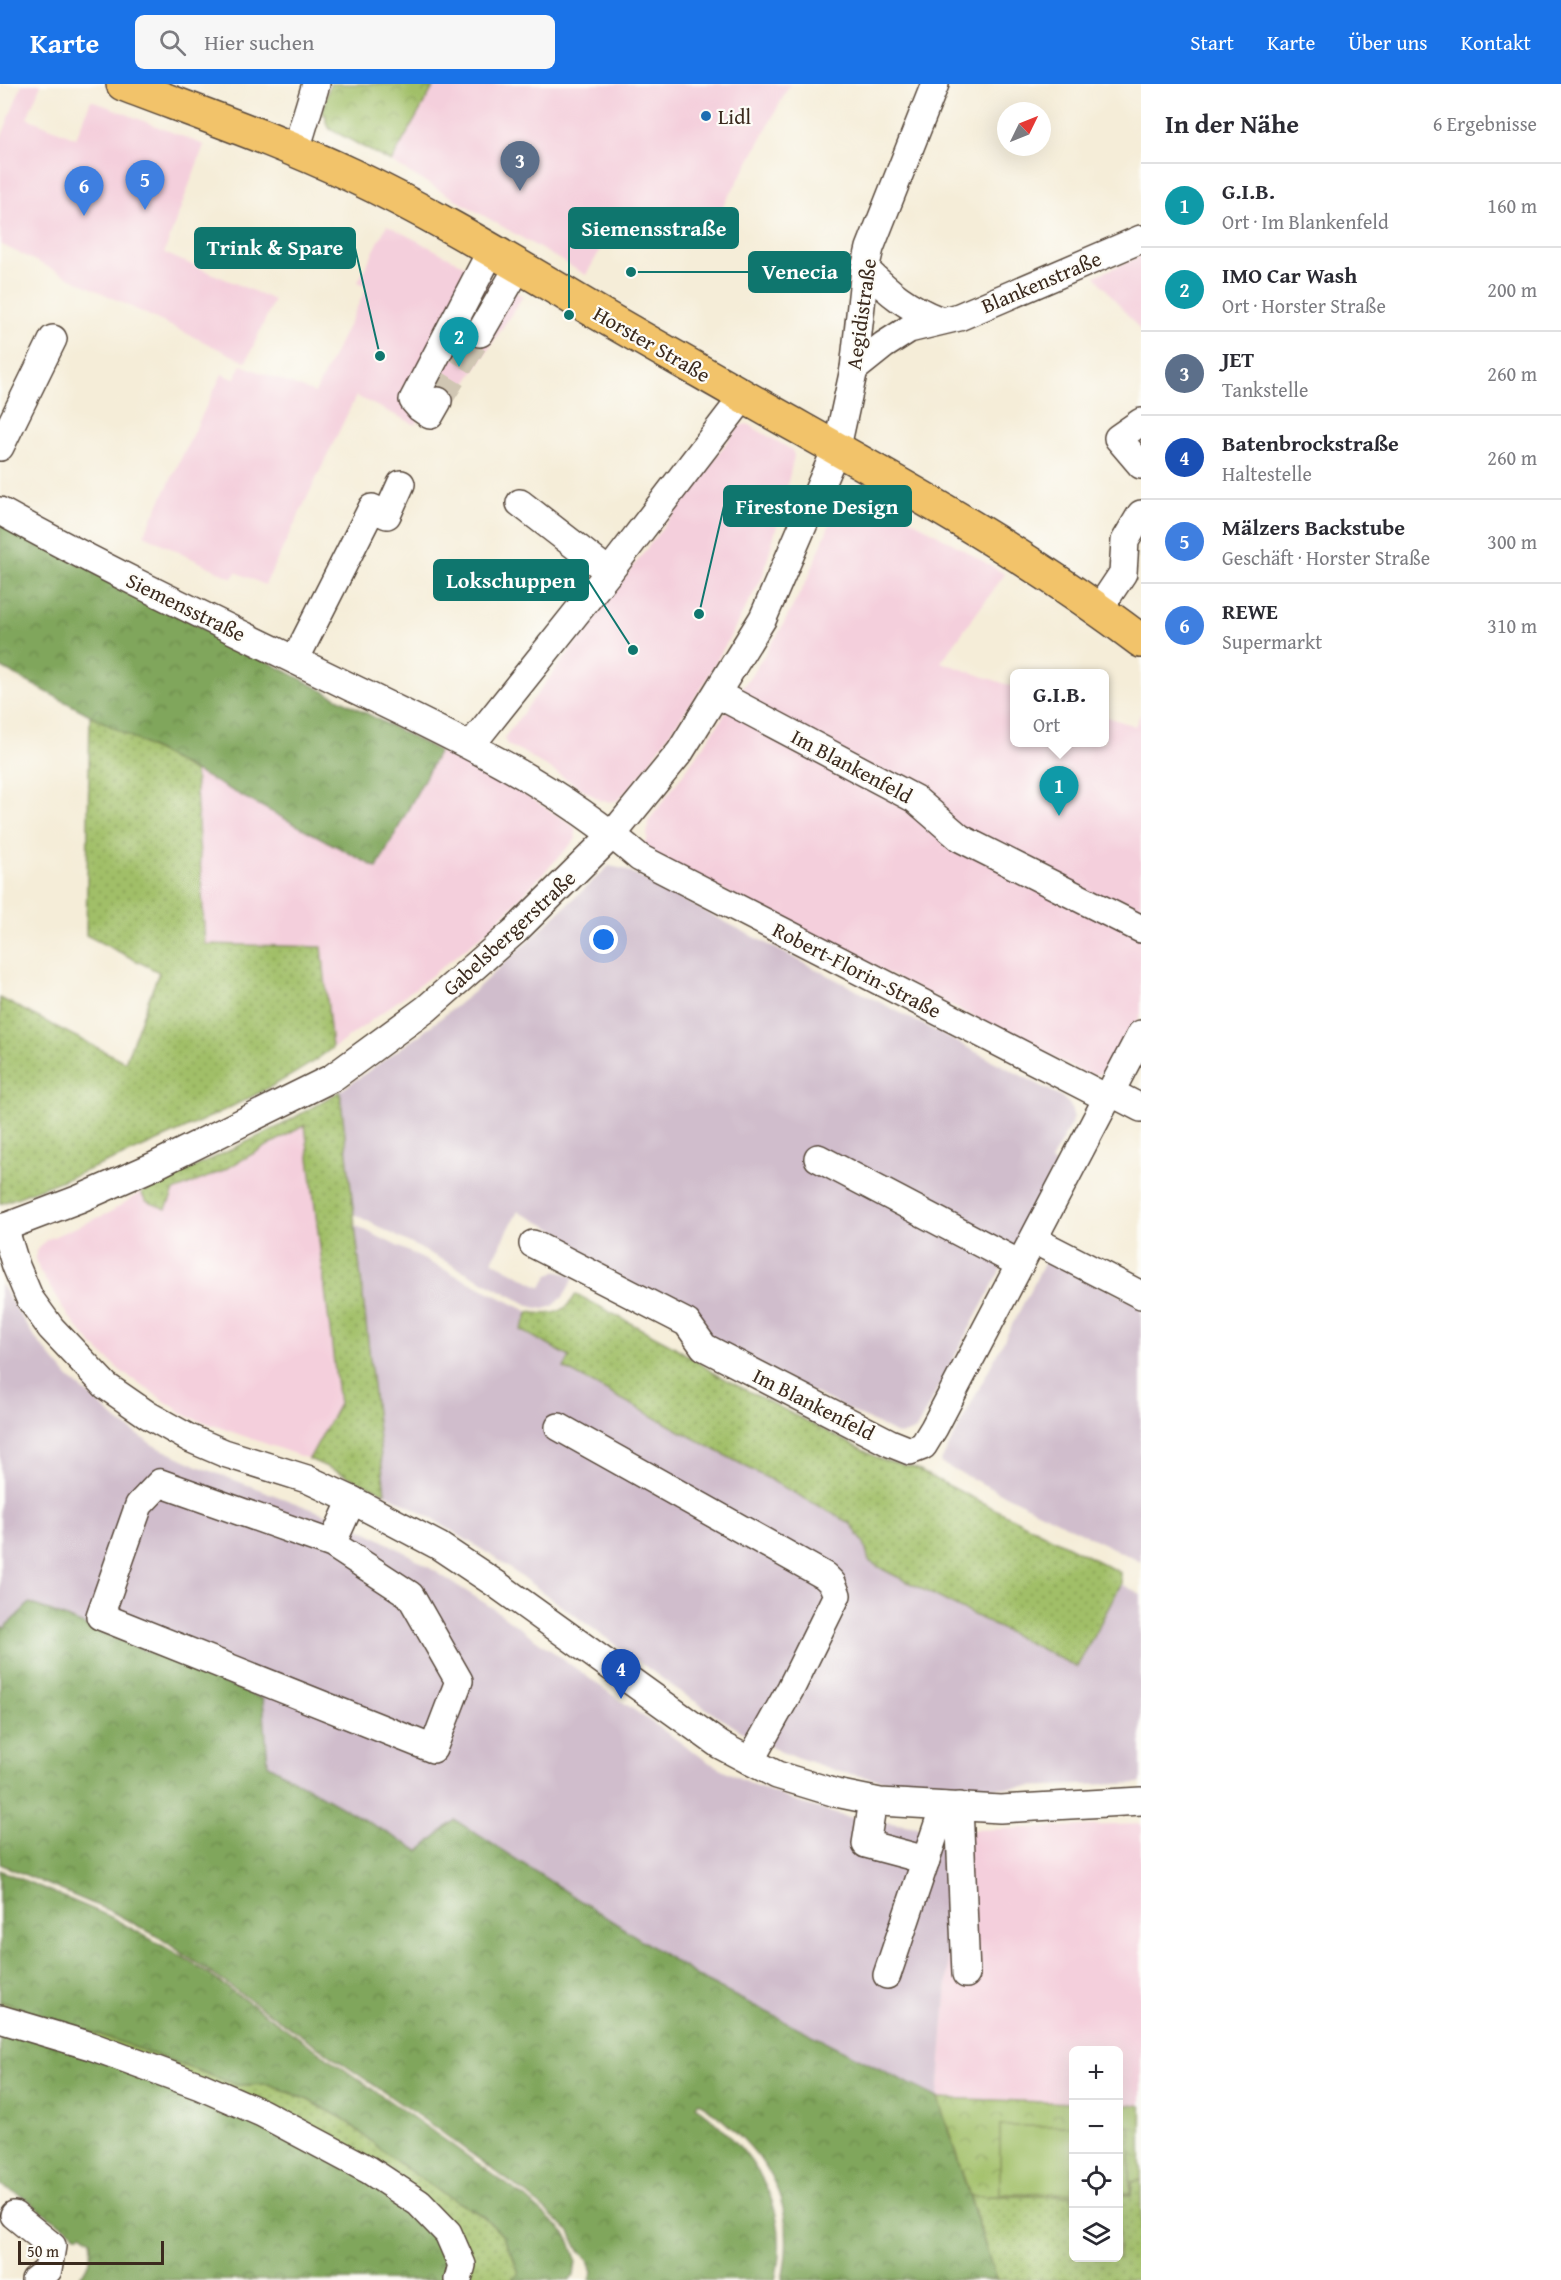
<!DOCTYPE html>
<html lang="de">
<meta charset="utf-8">
<style>
body{margin:0;font-family:"Gentium Book Plus",serif;background:#f7f7f7;color:#2b2b33}
.controls{position:absolute;right:18px;bottom:18px;display:grid;overflow:hidden;border-radius:9px;box-shadow:0 6px 24px #0002}
.controls button{width:54px;height:54px;display:grid;place-items:center;padding:0;border:0;border-bottom:2px solid #e1e1e2;background:#fff;color:#2b2b33;font:30px sans-serif}
.compass{position:absolute;left:997px;top:18px;width:54px;height:54px;border-radius:50%;background:#fff;box-shadow:0 6px 24px #0002;rotate:47deg}
.scale{position:absolute;left:18px;bottom:15px;width:146px;box-sizing:border-box;padding-left:6px;border:3px solid #3b2a1e;border-top:0;font-size:16px;line-height:21px;white-space:nowrap;color:#3b2a1e;-webkit-text-stroke:4px #fdfcf7;paint-order:stroke}
.you{position:absolute;left:604px;top:856px;width:21px;height:21px;margin:-15px;border:4px solid #fff;border-radius:50%;background:#1a73e8;box-shadow:0 0 0 9px #1a73e833}
.badge{display:grid;place-items:center;width:39px;height:39px;border-radius:50%;background:#1a73e8;color:#fff;font-size:20px;font-weight:700}
.pin{position:absolute;translate:-50% -50px;filter:drop-shadow(0 2px 3px #0008)}
.pin::after{content:'';position:absolute;top:32px;width:21px;height:18px;background:inherit;clip-path:polygon(0 0,100% 0,50% 100%)}
.popup{position:absolute;left:1010px;top:585px;width:99px;height:78px;box-sizing:border-box;display:grid;place-content:center;border-radius:9px;background:#fff;filter:drop-shadow(0 2px 4px #0005);font-size:20px;white-space:nowrap;color:#7c7c81}
.popup b{font-size:22px;color:#2b2b33}
.popup::after{content:'';position:absolute;left:50%;top:100%;margin-left:-12px;border:12px solid transparent;border-top-color:#fff}
.list{margin:0;padding:0;list-style:none}
h2{display:flex;justify-content:space-between;align-items:center;height:78px;margin:0;padding:0 24px;font-size:26px}
h2 small{font-size:20px;font-weight:400;color:#7c7c81}
.list li{display:grid;grid-template-columns:39px 1fr auto;gap:18px;align-items:center;box-sizing:border-box;height:84px;padding:0 24px;border-top:2px solid #e1e1e2}
.list b{display:block;font-size:22px;white-space:nowrap}
.list p{margin:0;font-size:20px;white-space:nowrap;color:#7c7c81}
.list em{font-size:20px;font-style:normal;color:#7c7c81}
.icon{flex:none;width:33px;height:33px;fill:none;stroke:currentColor;stroke-width:2;stroke-linecap:round;stroke-linejoin:round}
.map{position:relative;flex:none;width:1141px;height:2196px;overflow:hidden}
header{display:flex;align-items:center;gap:36px;box-sizing:border-box;height:84px;padding:0 30px;background:#1a73e8;color:#fff}
header strong{font-size:28px}
nav{display:flex;gap:33px;margin-inline-start:auto;font-size:21px}
.search{width:420px;height:54px;background:#f7f7f7;display:flex;align-items:center;gap:15px;box-sizing:border-box;padding:0 21px;border-radius:9px;color:#7c7c81;font-size:22px}
main{display:flex}
aside{flex:1;background:#fff}
.map>svg:first-child{display:block}
</style>
<header>
<strong>Karte</strong>
<div class="search"><svg class="icon" aria-label="search" viewBox="0 0 24 24"><circle cx="10" cy="10" r="6"/><path d="M15 15l6 6"/></svg>Hier suchen</div>
<nav><a>Start</a><a>Karte</a><a>Über uns</a><a>Kontakt</a></nav>
</header>
<main>
<div class="map">
<svg width="1141" height="2196" viewBox="0 0 1141 2196">
<defs>
<pattern id="grass-dots" width="8" height="8" patternUnits="userSpaceOnUse" patternTransform="scale(1.5)"><rect width="8" height="8" fill="#a1bf67"/><path d="M2 2h.1M6 6h.1" fill="none" stroke="#849b54" stroke-width="1.8" stroke-linecap="round"/></pattern>
<pattern id="forest-crowns" width="20" height="18" patternUnits="userSpaceOnUse" patternTransform="scale(1.5)"><rect width="20" height="18" fill="#80a65c"/><path d="M2 6a3 3 0 1 1 6 0M12 15a3 3 0 1 1 6 0" fill="none" stroke="#6a874b"/></pattern>
<pattern id="park-crowns" width="20" height="18" patternUnits="userSpaceOnUse" patternTransform="scale(1.5)"><rect width="20" height="18" fill="#a1bf67"/><path d="M2 6a3 3 0 1 1 6 0M12 15a3 3 0 1 1 6 0" fill="none" stroke="#849b54"/></pattern>
</defs>
<rect width="100%" height="100%" fill="#fdfcf7"/>
<filter id="ink" filterUnits="userSpaceOnUse"><feTurbulence type="fractalNoise" baseFrequency=".0167" numOctaves="2"/><feDisplacementMap in="SourceGraphic" scale="12" xChannelSelector="R" yChannelSelector="G"/><feConvolveMatrix kernelMatrix="1 2 1 2 8 2 1 2 1" color-interpolation-filters="sRGB"/></filter>
<filter id="wash" filterUnits="userSpaceOnUse"><feTurbulence type="fractalNoise" baseFrequency=".008" numOctaves="4" result="noise"/><feDisplacementMap in="SourceGraphic" scale="24" xChannelSelector="R" yChannelSelector="G"/><feGaussianBlur stdDeviation="1.35" result="paint"/><feColorMatrix in="noise" values="0 0 0 0 0 0 0 0 0 0 0 0 0 0 0 0 0 1.4 0 .05"/><feComposite in="paint" operator="in"/></filter>
<g filter="url(#wash)">
<rect width="100%" height="100%" fill="#f5edd8"/>
<g fill="#f4cfdc">
<polygon points="22,0 41,0 27,34 76,54 91,16 204,61 164,169 274,216 246,278 0,160 0,57"/>
<polygon points="435,0 790,0 749,78 703,156 677,141 670,152 624,124 586,191 391,78"/>
<polygon points="387,141 523,212 438,343 420,333 416,341 356,312 265,501 236,488 232,494 144,451 222,290 234,295 241,281 315,309 367,203 358,198"/>
<polygon points="1141,172 1141,247 1095,192"/>
<polygon points="747,340 792,366 794,372 782,424 762,494 703,602 643,688 618,716 609,718 600,716 521,667 507,661 504,654 739,342"/>
<polygon points="860,412 871,412 1005,490 941,578 1014,603 1014,658 1104,658 1104,632 1135,642 1141,629 1141,931 1115,981 1111,986 1104,989 1094,991 1084,989 657,773 642,760 647,757 648,738 707,657 778,550 809,492 832,434 841,422"/>
<polygon points="439,667 521,708 568,738 575,744 576,755 491,844 422,899 338,961 332,964 322,863 205,860 195,688 377,784"/>
<polygon points="305,1041 339,1320 309,1375 187,1332 122,1288 91,1259 68,1232 39,1186 36,1174 36,1167 46,1156 109,1129 141,1108 142,1112 174,1107 220,1088"/>
<polygon points="1141,1740 1141,2021 1119,2021 1118,1966 1074,1966 1073,2019 938,2014 948,1887 945,1747"/>
</g>
<g fill="#d0bdcc">
<polygon points="609,782 624,785 752,852 1028,995 1062,1013 1070,1021 1074,1034 1051,1077 1056,1081 916,1346 899,1351 704,1253 567,1166 568,1153 518,1127 492,1177 541,1203 548,1192 556,1187 575,1192 563,1213 553,1222 544,1225 533,1223 354,1130 340,1007 421,950 472,909"/>
<polygon points="355,1141 529,1228 521,1247 570,1273 565,1284 850,1439 864,1459 869,1477 884,1486 1076,1583 1121,1500 1141,1510 1141,1699 963,1705 907,1701 840,1688 781,1668 744,1649 682,1609 494,1473 426,1431 385,1409"/>
<polygon points="1046,1176 1141,1221 1141,1478 940,1379"/>
<polygon points="0,1200 35,1254 68,1293 119,1338 153,1361 200,1383 354,1441 408,1470 494,1525 600,1602 710,1679 743,1696 794,1717 843,1732 945,1747 948,1887 938,2014 705,1897 455,1736 419,1767 268,1681 263,1615 0,1542"/>
</g>
<g fill="url(#grass-dots)" stroke="#6e7442" stroke-width="1.5">
<path d="M90,630L195,688L205,860L322,863L332,964C297,991 256,1011 216,1030C146,1064 74,1092 0,1120V914L125,978L159,888L86,851Z"/>
<polygon points="340,1007 385,1409 309,1375 339,1320 305,1041 220,1088 174,1107 166,1125 146,1117 141,1109 280,1042"/>
<path d="M576,1210L673,1262L717,1291L880,1375L912,1383L1121,1489V1500L1077,1583L884,1486L869,1477L864,1459L850,1439L564,1284L570,1273L521,1246L529,1228C550,1232 565,1231 576,1210Z"/>
<polygon points="0,1917 104,1952 237,2001 269,2000 308,2016 344,2035 385,2069 440,2108 483,2132 502,2151 512,2170 519,2189 513,2196 466,2196 0,1931"/>
<polygon points="1141,2096 1141,2196 996,2196 970,2112 1073,2112 1074,2174 1118,2174 1119,2111 1131,2111 1132,2098"/>
</g>
<g fill="url(#forest-crowns)" stroke="#5e683d" stroke-width="1.5">
<polygon points="0,438 439,667 377,784 0,583"/>
<path d="M30,1519L263,1615L268,1681L419,1767L455,1736L705,1897L938,2014L996,2196H782C800,2114 764,2064 699,2018L696,2022C753,2066 793,2122 775,2196H589L592,2189L588,2175L579,2167L570,2148L528,2111L433,2042L157,1852L112,1828L0,1780V1542L4,1544Z"/>
<polygon points="0,1786 109,1832 188,1876 431,2046 526,2114 563,2147 570,2157 576,2176 574,2192 570,2196 513,2196 519,2189 512,2170 502,2151 483,2132 440,2108 385,2069 344,2035 308,2016 269,2000 237,2001 104,1952 0,1917"/>
<path d="M0,1941L197,2008L378,2098L448,2159L451,2196H76C87,2188 94,2168 91,2156L81,2149L78,2151L35,2123L26,2114L0,2102Z"/>
</g>
<g fill="url(#park-crowns)" stroke="#6e7442" stroke-width="1.5">
<polygon points="330,0 435,0 391,78 330,45 326,38 326,31 322,30"/>
<polygon points="938,2014 1073,2019 1073,2112 970,2112"/>
<polygon points="1119,2021 1141,2021 1141,2096 1132,2098 1131,2111 1119,2111"/>
</g>
<g fill="#a1bf67" stroke="#6e7442" stroke-width="1.5">
<polygon points="1000,2042 1073,2042 1073,2109 1000,2110"/>
<polygon points="1118,2042 1130,2042 1130,2109 1119,2109"/>
</g>
</g>
<g filter="url(#ink)">
<g fill="none" stroke-linecap="round" stroke-linejoin="round">
<polyline stroke="#d0c6b3" stroke-width="27" stroke-dasharray="27 14" stroke-linecap="butt" points="438,317 480,249"/>
<defs>
<g id="minor">
<polyline points="296,66 316,0"/>
<path d="M865,185C890,209 906,223 939,236"/>
<polyline points="480,249 519,182"/>
<polyline points="854,285 884,261 909,245 959,233 1141,155"/>
<polyline points="438,317 430,331 420,324 413,316 491,167"/>
<polyline points="1141,338 1118,354 1141,381"/>
<polyline points="0,363 53,255"/>
<polyline points="520,419 609,488"/>
<path d="M0,427C112,489 229,544 344,600C449,651 552,697 640,774L1107,1014"/>
<polyline points="1099,525 1123,489 1125,457 1141,430"/>
<polyline points="295,576 372,424 387,431 401,400"/>
<polyline points="717,610 915,715 960,754 1141,845"/>
<polyline points="471,661 609,488 744,312"/>
<polyline points="1110,1008 1141,1024"/>
<polyline points="818,1074 1020,1180"/>
<polyline points="4,1143 16,1182 30,1215 51,1244 106,1302 148,1331 189,1354 224,1369 307,1395 352,1416 439,1462 496,1500 720,1661 777,1691 836,1709 880,1718 1000,1725 1141,1717"/>
<polyline points="0,1145 79,1115 154,1082 332,994 426,925 515,847 613,750 680,668 763,534 837,363 854,285 865,185 870,164 935,0"/>
<polyline points="1034,1156 1141,1211"/>
<polyline points="533,1160 687,1239 704,1263 890,1359 910,1367 923,1362 934,1344 1141,950"/>
<polyline points="559,1343 825,1492 832,1499 837,1511 791,1604 750,1677"/>
<polyline points="332,1460 410,1511 459,1597 433,1665 100,1532 139,1421 160,1399 332,1460 352,1416"/>
<polyline points="873,1717 866,1760 926,1776"/>
<polyline points="959,1722 966,1890"/>
<polyline points="887,1891 944,1722"/>
<polyline points="0,1935 91,1962 200,2002 262,2029 369,2086 419,2119 448,2149 462,2181 458,2196"/>
<polyline points="14,2131 52,2162 48,2186 35,2196"/>
</g>
<path id="major" d="M123,0C199,29 277,56 351,91C425,126 495,168 566,210C624,245 684,278 743,312C879,389 1017,462 1141,557"/>
</defs>
<use href="#minor" stroke="#57473a" stroke-width="30"/>
<use href="#major" stroke="#57473a" stroke-width="36"/>
<use href="#minor" stroke="#fff" stroke-width="27"/>
<use href="#major" stroke="#f2c36a" stroke-width="33"/>
</g>
</g>
<circle fill="#1f6fb2" stroke="#fdfcf7" stroke-width="2" cx="706" cy="32" r="6"/>
<g text-anchor="middle" dominant-baseline="central" stroke-width="4.5" stroke-linejoin="round" paint-order="stroke">
<g font-size="21" fill="#3b2a1e" stroke="#fdfcf7" text-anchor="start">
<text x="718" y="32">Lidl</text>
</g>
<g font-size="21" fill="#3b2a1e" stroke="#fdfcf7">
<text transform="translate(1041 198) rotate(-23)">Blankenstraße</text>
<text transform="translate(861 230) rotate(-82)">Aegidistraße</text>
<text transform="translate(652 260) rotate(30)">Horster Straße</text>
<text transform="translate(186 523) rotate(26)">Siemensstraße</text>
<text transform="translate(852 682) rotate(28)">Im Blankenfeld</text>
<text transform="translate(509 849) rotate(-43)">Gabelsbergerstraße</text>
<text transform="translate(857 886) rotate(27)">Robert-Florin-Straße</text>
<text transform="translate(814 1320) rotate(27)">Im Blankenfeld</text>
</g>
</g>
<path fill="none" stroke="#0f766e" stroke-width="2" d="M569 231L569 144M380 272L355 164M631 188L749 188M699 530L724 422M633 566L588 496"/>
<g fill="#0f766e" stroke="#fdfcf7" stroke-width="2">
<circle cx="569" cy="231" r="6"/>
<circle cx="380" cy="272" r="6"/>
<circle cx="631" cy="188" r="6"/>
<circle cx="699" cy="530" r="6"/>
<circle cx="633" cy="566" r="6"/>
</g>
<g fill="#0f766e" stroke="#0f766e" stroke-width="2">
<rect x="569" y="124" width="169" height="40" rx="6"/>
<rect x="195" y="144" width="160" height="40" rx="6"/>
<rect x="749" y="168" width="101" height="40" rx="6"/>
<rect x="724" y="402" width="187" height="40" rx="6"/>
<rect x="434" y="476" width="154" height="40" rx="6"/>
</g>
<g font-size="22" text-anchor="middle" font-weight="bold" fill="#fff">
<text x="654" y="152">Siemensstraße</text>
<text x="275" y="171">Trink &amp; Spare</text>
<text x="800" y="195">Venecia</text>
<text x="817" y="430">Firestone Design</text>
<text x="511" y="504">Lokschuppen</text>
</g>
</svg>
<div class="controls">
<button>+</button>
<button>−</button>
<button><svg class="icon" aria-label="locate" viewBox="0 0 24 24"><circle cx="12" cy="12" r="6"/><path d="M12 2v4M12 18v4M2 12h4M18 12h4"/></svg></button>
<button><svg class="icon" aria-label="layers" viewBox="0 0 24 24"><path d="M12 4l9 5-9 5-9-5zM3 14l9 5 9-5"/></svg></button>
</div>
<svg class="compass" viewBox="-18 -18 36 36"><path d="M0-13l5 13h-10z" fill="#e53935"/><path d="M0 13l5-13h-10z" fill="#7c7c81"/></svg>
<div class="scale">50 m</div>
<div class="you"></div>
<div class="pin badge" style="left:1059px;top:732px;background:#0f9aa8">1</div>
<div class="popup"><b>G.I.B.</b>Ort</div>
<div class="pin badge" style="left:459px;top:283px;background:#0f9aa8">2</div>
<div class="pin badge" style="left:520px;top:107px;background:#5c6f8a">3</div>
<div class="pin badge" style="left:621px;top:1615px;background:#1a4fb4">4</div>
<div class="pin badge" style="left:145px;top:126px;background:#3f7fe0">5</div>
<div class="pin badge" style="left:84px;top:132px;background:#3f7fe0">6</div>
</div>
<aside>
<h2>In der Nähe<small>6 Ergebnisse</small></h2>
<ul class="list">
<li><span class="badge" style="background:#0f9aa8">1</span><div><b>G.I.B.</b><p>Ort · Im Blankenfeld</p></div><em>160 m</em></li>
<li><span class="badge" style="background:#0f9aa8">2</span><div><b>IMO Car Wash</b><p>Ort · Horster Straße</p></div><em>200 m</em></li>
<li><span class="badge" style="background:#5c6f8a">3</span><div><b>JET</b><p>Tankstelle</p></div><em>260 m</em></li>
<li><span class="badge" style="background:#1a4fb4">4</span><div><b>Batenbrockstraße</b><p>Haltestelle</p></div><em>260 m</em></li>
<li><span class="badge" style="background:#3f7fe0">5</span><div><b>Mälzers Backstube</b><p>Geschäft · Horster Straße</p></div><em>300 m</em></li>
<li><span class="badge" style="background:#3f7fe0">6</span><div><b>REWE</b><p>Supermarkt</p></div><em>310 m</em></li>
</ul>
</aside>
</main>
